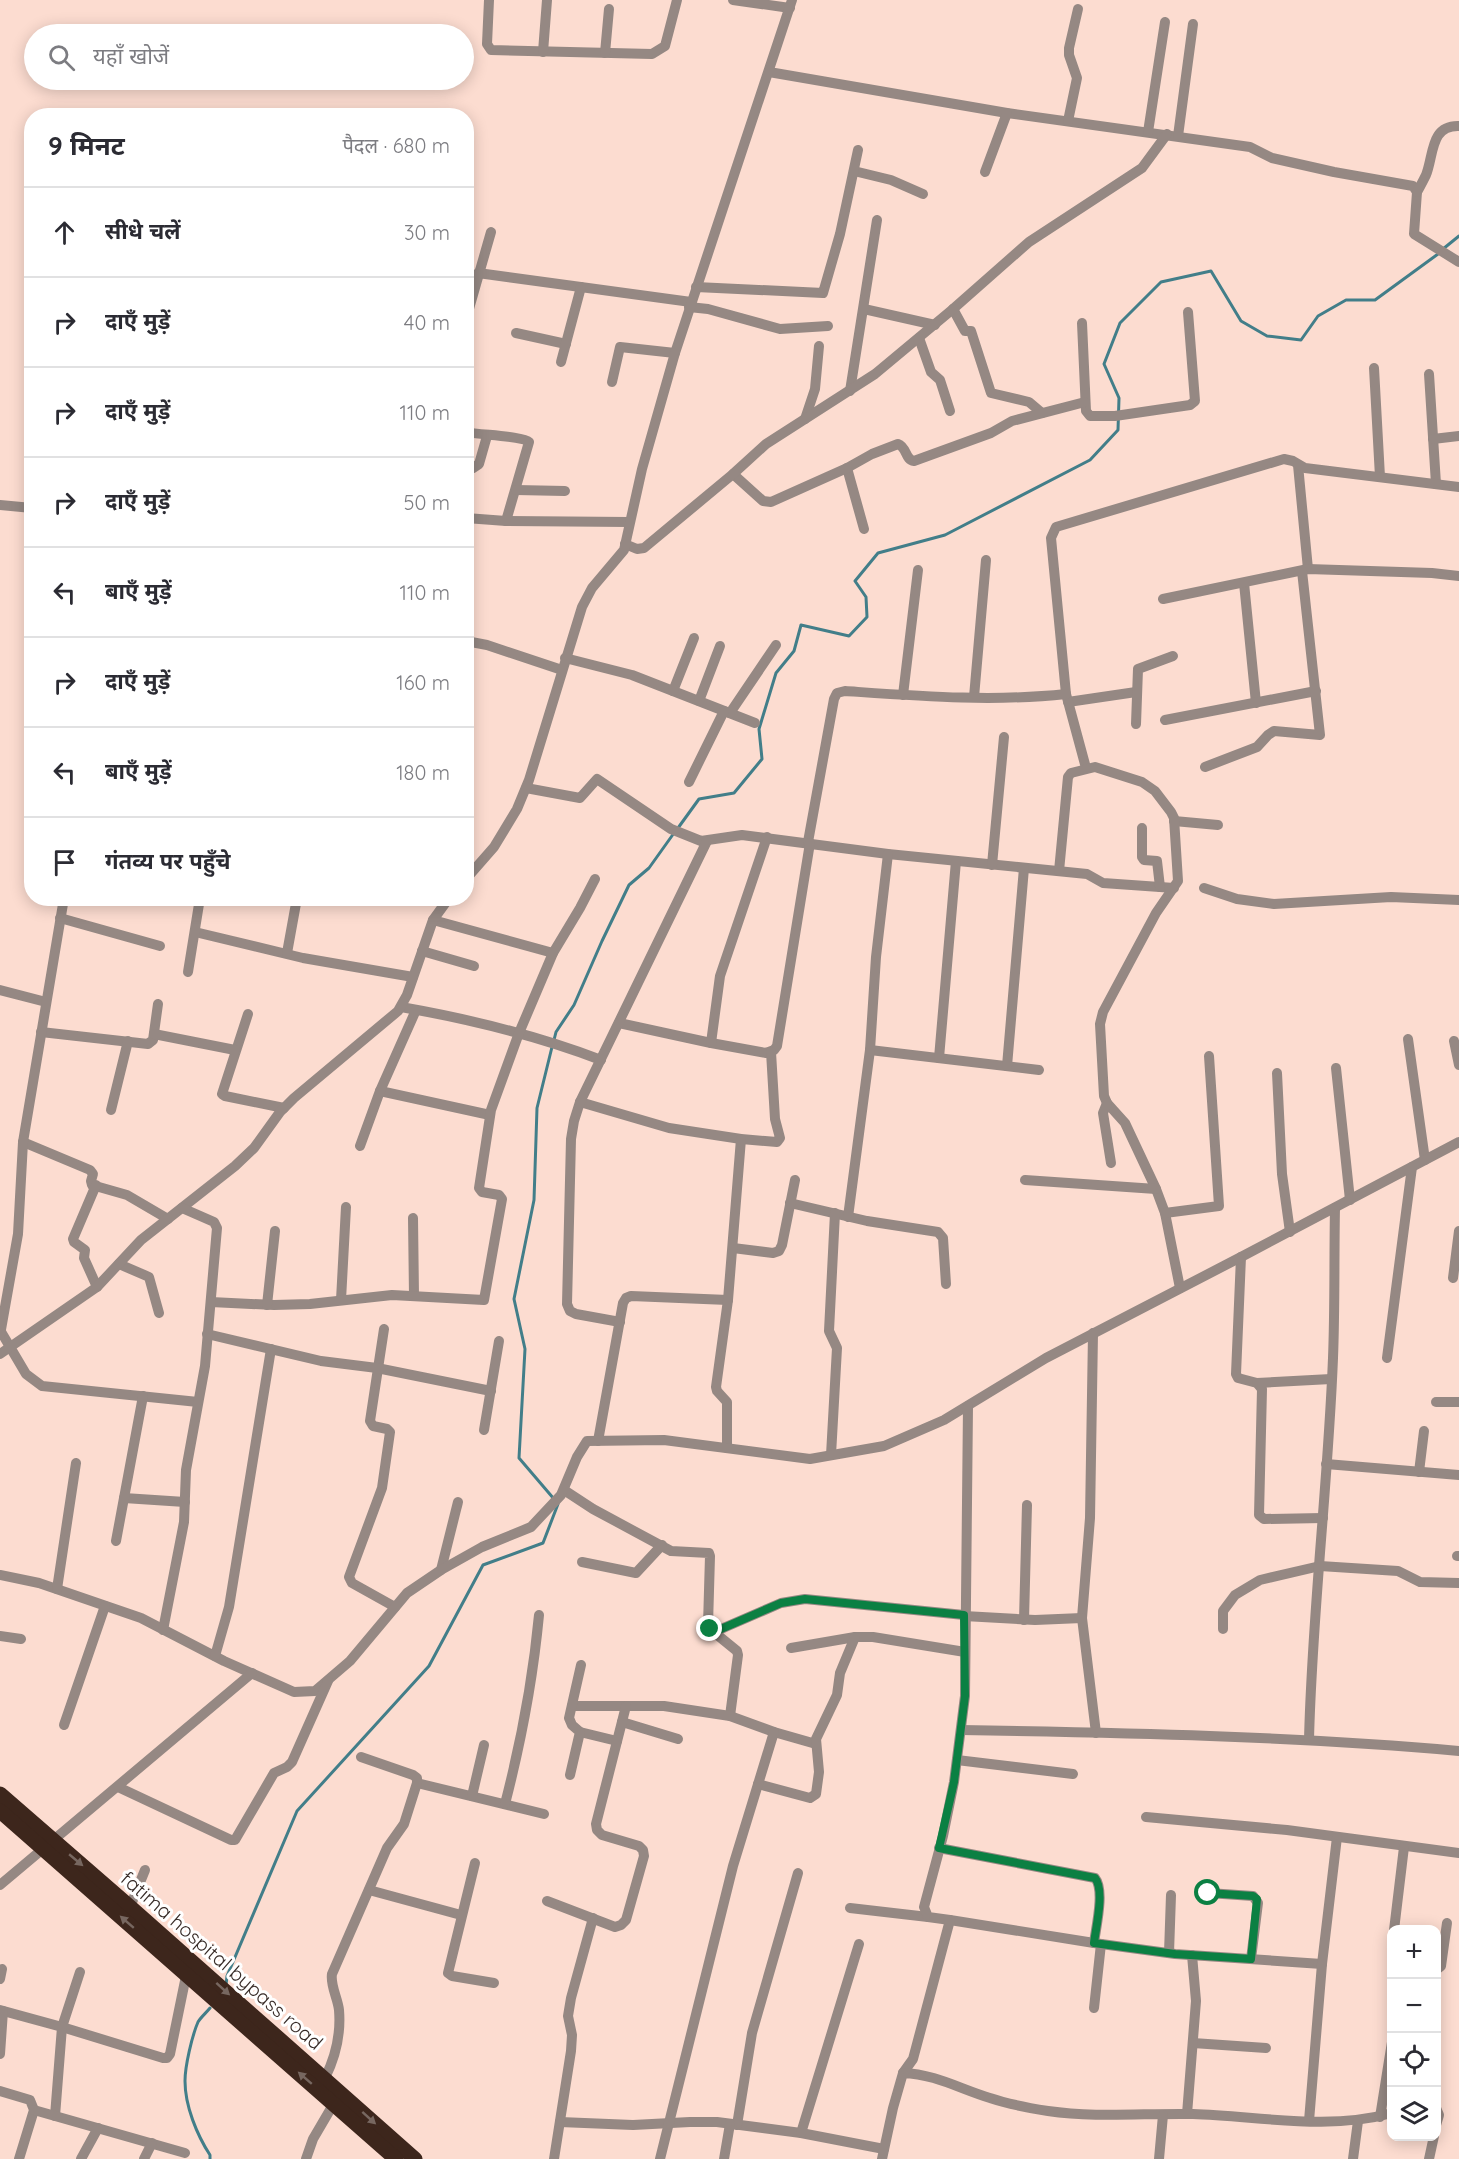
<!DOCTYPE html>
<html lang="hi">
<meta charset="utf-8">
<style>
body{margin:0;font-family:Quicksand,"Noto Sans Devanagari",sans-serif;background:#f7f7f7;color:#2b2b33}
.controls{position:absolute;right:18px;bottom:18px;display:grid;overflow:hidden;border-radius:12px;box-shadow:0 3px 15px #0003}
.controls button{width:54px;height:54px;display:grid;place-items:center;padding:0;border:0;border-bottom:2px solid #e1e1e2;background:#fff;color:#2b2b33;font:30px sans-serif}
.stop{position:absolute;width:18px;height:18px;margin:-14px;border:4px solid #0b8043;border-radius:50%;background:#fff}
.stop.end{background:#0b8043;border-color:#fff;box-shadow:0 2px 6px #0008}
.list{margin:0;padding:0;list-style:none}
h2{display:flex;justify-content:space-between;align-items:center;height:78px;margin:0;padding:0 24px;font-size:26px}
h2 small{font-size:20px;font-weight:400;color:#7c7c81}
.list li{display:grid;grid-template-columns:39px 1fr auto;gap:18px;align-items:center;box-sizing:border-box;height:90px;padding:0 24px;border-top:2px solid #e1e1e2}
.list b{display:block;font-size:22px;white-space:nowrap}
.list em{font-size:20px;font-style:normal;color:#7c7c81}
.icon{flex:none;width:33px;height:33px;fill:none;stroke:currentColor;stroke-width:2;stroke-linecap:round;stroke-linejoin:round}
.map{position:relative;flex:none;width:1459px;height:2159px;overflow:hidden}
.search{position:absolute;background:#fff;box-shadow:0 3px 15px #0003;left:24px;top:24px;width:450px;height:66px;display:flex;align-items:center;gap:15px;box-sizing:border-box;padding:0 21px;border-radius:33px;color:#7c7c81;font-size:22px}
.panel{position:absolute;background:#fff;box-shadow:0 3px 15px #0003;left:24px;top:108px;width:450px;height:798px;border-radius:24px}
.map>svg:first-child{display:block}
</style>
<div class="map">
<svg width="1459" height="2159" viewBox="0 0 1459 2159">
<rect width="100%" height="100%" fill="#fcdcd0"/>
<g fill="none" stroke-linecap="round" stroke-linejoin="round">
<g stroke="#427e89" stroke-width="3">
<polyline points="1443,249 1459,236"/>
<polyline points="678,828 699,799 734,793 762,759 759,729 776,673 794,651 801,625 849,636 867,617 866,597 855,581 878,553 945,535 1090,460 1118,430 1119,398 1104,364 1120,323 1161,282 1211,271 1241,321 1267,336 1301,340 1318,316 1346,300 1375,300 1438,254"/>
<polyline points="554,1040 556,1032 574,1005 602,941 629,885 649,868 674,833"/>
<polyline points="552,1047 537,1108 534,1200 514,1299 525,1349 519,1458 554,1499"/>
<polyline points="226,1985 227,1976 297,1811 429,1666 483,1565 543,1543 558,1504"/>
<path d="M210,2159V2155C197,2135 185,2106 185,2081C185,2066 192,2036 198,2022C201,2017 206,2013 210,2008"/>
</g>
<g stroke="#958883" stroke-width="10">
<polyline points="489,0 487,44 491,50 652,54 665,46 677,0"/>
<polyline points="733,0 790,8"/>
<polyline points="543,52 547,0"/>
<polyline points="605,53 609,9"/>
<polyline points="769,72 1007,113 1250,147 1272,158 1334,172 1413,186 1417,192 1414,234 1459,262"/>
<polyline points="1068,121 1077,78 1069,55 1069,48 1078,9"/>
<polyline points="1148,132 1165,22"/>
<polyline points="1178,136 1193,24"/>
<polyline points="854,171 891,180 923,194"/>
<polyline points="985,172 1007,113"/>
<path d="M1417,192C1420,187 1423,181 1426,175C1434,155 1430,125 1459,126"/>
<polyline points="478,273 691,302"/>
<polyline points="696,287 823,293 840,234 858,150"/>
<polyline points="689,307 708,309 780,329 828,326"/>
<polyline points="864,309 935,325"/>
<polyline points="953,309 965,331 971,331 991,393 1029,402 1042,413"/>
<polyline points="466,319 491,232"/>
<polyline points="1082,323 1086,411 1090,416 1115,416 1190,405 1195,401 1188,312"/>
<polyline points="516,333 566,344"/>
<polyline points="919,338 931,372 940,380 950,411"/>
<polyline points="561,362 581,287"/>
<polyline points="1374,368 1380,477"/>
<polyline points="1429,374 1436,484"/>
<polyline points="612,382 620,347 675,353"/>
<polyline points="850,391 877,220"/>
<polyline points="805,419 815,389 819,346"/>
<path d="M466,432C479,435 523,436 529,442L506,521"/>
<polyline points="1433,439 1459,436"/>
<polyline points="1298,465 1308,569"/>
<polyline points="466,467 473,468 479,464 487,436"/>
<polyline points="847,468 864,529"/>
<path d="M733,474L763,501L771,502L847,468L872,454L898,444C907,447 905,460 914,461L991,433L1012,421L1085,402"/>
<polyline points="516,490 565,491"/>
<polyline points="0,505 32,508"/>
<polyline points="466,518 506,521 629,522"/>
<polyline points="625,544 637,549 644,548 733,474 766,444 875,374 953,309 1029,242 1142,168 1167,134"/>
<polyline points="1244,583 1256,703"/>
<polyline points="1163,599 1308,569 1432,573 1459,576"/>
<polyline points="466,641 487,645 562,670"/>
<polyline points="565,658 632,675 755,723"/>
<polyline points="673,691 694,638"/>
<polyline points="903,695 918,570"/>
<polyline points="974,697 986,560"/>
<polyline points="699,701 720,646"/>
<polyline points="1068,702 1136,692"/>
<polyline points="730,713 776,645"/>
<polyline points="1165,720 1316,691"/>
<polyline points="1136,724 1138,669 1173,656"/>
<polyline points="1205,767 1257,747 1268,735 1274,731 1320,735 1302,571"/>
<polyline points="1086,768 1066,694 1051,538 1056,527 1284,459 1293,461 1305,468 1459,487"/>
<polyline points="689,782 724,711"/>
<polyline points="526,788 580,798 597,779 671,829 701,841 742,835 888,854 1087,874 1103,883 1174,888"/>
<polyline points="1174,821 1218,825"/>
<polyline points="1142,828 1142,857 1144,860 1157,861 1160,887"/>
<path d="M808,842L834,699L837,693L845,691C918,696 993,702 1066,694"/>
<polyline points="992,865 1004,737"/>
<polyline points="1059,871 1068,777 1071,773 1095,767 1142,782 1155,791 1171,812 1174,818 1178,881 1156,913 1103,1012 1100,1024 1104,1096 1107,1103 1125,1123 1156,1189 1165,1213 1180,1288"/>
<polyline points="466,879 494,847 517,809 529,780 582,607 592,588 624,550 642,469 675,353 792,0"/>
<polyline points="1204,888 1237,899 1274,904 1391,897 1459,900"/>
<polyline points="60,918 160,946"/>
<polyline points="433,920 553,953"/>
<polyline points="195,932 303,958 413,977"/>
<polyline points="422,951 474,966"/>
<polyline points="287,953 297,898"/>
<polyline points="188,972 200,898"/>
<polyline points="0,990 46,1002"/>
<path d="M401,1007C469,1019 536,1035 601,1060"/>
<polyline points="248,1014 222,1094 225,1096 284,1108"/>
<polyline points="619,1023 711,1043 766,1053 774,1050 777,1046 810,843"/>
<polyline points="41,1032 148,1044 153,1040 158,1004"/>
<polyline points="154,1034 235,1050"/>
<polyline points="1408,1039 1425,1160"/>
<polyline points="1454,1041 1459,1065"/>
<polyline points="711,1043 720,976 767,837"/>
<polyline points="870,1050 1039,1070"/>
<polyline points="939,1058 956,861"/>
<polyline points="1007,1066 1024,868"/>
<polyline points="1336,1068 1350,1200"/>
<polyline points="1277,1073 1282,1174 1290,1232"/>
<polyline points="380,1091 490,1115"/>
<polyline points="580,1102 669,1128 741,1139 777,1142 780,1138 775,1119 771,1052"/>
<polyline points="1107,1103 1103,1113 1111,1163"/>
<polyline points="111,1110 128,1041"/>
<polyline points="23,1142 90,1170 93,1174 91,1181 92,1185 127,1195 168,1219"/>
<polyline points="360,1146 380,1091 416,1010"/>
<polyline points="1025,1180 1156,1189"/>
<polyline points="96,1185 73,1239 74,1242 85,1250 84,1258 97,1287"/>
<polyline points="790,1203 867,1221 938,1232 943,1238 946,1284"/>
<polyline points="1165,1213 1219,1206 1209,1056"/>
<polyline points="848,1217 870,1050 876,957 888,854"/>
<polyline points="413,1218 414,1296"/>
<polyline points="733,1248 773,1253 779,1251 782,1245 795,1180"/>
<polyline points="1241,1257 1236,1374 1238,1378 1257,1383 1262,1389 1259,1515 1264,1519 1323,1518"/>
<polyline points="119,1264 149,1277 159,1313"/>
<polyline points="1453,1278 1459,1231"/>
<polyline points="341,1300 346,1207"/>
<polyline points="211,1302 274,1305 310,1304 392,1295 484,1300 502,1199 499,1195 482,1192 479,1188 491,1110 519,1033 553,953 580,908 595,879"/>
<polyline points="267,1305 275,1231"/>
<polyline points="620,1322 576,1314 570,1311 567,1304 571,1139 574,1121 580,1102 707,841"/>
<polyline points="384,1329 370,1421 373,1426 387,1429 390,1432 382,1488 349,1577 352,1583 395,1607"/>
<polyline points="0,1330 26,1374 42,1386 198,1402"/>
<polyline points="1093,1333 1090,1518 1082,1618 1096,1733"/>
<polyline points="207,1334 321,1361 377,1368 491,1391"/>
<polyline points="0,1335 18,1234 23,1142 64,898"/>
<polyline points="0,1354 97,1287 141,1240 235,1166 254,1148 280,1112 294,1098 398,1011 407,995 433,920 449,898"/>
<polyline points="1387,1358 1412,1167"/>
<polyline points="1257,1383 1331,1379"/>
<polyline points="1436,1402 1459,1402"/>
<polyline points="484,1430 499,1341"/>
<polyline points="598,1441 623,1303 626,1298 631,1296 728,1300"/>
<polyline points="727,1448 727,1402 717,1391 716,1387 728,1300 741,1139"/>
<polyline points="831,1455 837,1348 829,1331 835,1213"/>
<polyline points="1326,1464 1459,1475"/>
<polyline points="1419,1472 1424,1431"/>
<polyline points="564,1490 593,1509 671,1551 709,1553 710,1556 708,1625 710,1629 737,1651 738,1655 730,1716"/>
<polyline points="124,1498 185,1502"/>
<polyline points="116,1541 143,1396"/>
<polyline points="1457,1556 1459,1556"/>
<polyline points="582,1562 636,1573 662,1545"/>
<polyline points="441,1570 458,1502"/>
<polyline points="0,1575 39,1583 141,1618 224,1661 294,1692 315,1691 350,1661 407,1593 441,1570 482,1547 531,1527 561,1495 577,1457 587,1441 664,1440 810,1459 884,1446 944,1420 1046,1358 1241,1257 1459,1142"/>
<polyline points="57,1589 76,1463"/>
<polyline points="964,1616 1035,1620 1082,1618"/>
<polyline points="1024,1620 1027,1505"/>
<polyline points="1223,1629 1223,1611 1235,1595 1260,1580 1320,1566 1398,1571 1420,1582 1459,1583"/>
<polyline points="163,1630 184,1522 186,1470 205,1366 217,1228 214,1222 182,1208"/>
<polyline points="714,1632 781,1603 805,1599 964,1615"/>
<polyline points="0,1636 21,1639"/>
<polyline points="791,1648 855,1637 873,1637 965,1652"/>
<polyline points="215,1656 229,1607 271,1349"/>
<polyline points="572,1706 664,1706 730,1716 774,1732 816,1744"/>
<polyline points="622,1722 678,1739"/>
<polyline points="64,1725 105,1606"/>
<path d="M961,1730C1127,1733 1293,1736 1459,1751"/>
<polyline points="580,1732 617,1741"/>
<path d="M1309,1740C1312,1613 1328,1486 1333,1358C1335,1308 1334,1258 1335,1208"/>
<polyline points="957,1760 1073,1774"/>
<polyline points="570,1775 580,1732 572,1725 569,1718 581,1665"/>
<polyline points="417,1783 544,1814"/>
<polyline points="758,1784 810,1798 816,1794 819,1772 816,1739 837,1695 840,1673 855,1637"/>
<polyline points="118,1787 231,1840 235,1840 274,1773 287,1767 292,1762 328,1681"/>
<polyline points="472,1796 484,1745"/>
<path d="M505,1804C521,1742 533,1679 539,1615"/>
<polyline points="1146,1817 1287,1830 1459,1853"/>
<path d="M939,1848L1095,1878C1105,1890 1096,1927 1094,1943L950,1920"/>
<polyline points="475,1863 448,1973 452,1976 494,1983"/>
<polyline points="0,1885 252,1673"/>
<polyline points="369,1890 461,1915"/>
<polyline points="1208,1893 1253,1896 1258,1903 1251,1959"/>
<polyline points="547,1901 615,1927 621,1925 626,1920 644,1856 643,1850 639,1846 602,1835 597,1830 596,1824 626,1706"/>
<polyline points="130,1907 145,1870"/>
<polyline points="850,1908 928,1917"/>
<polyline points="1394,1930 1404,1847"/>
<polyline points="1094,1943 1175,1954 1322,1964"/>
<polyline points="1392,1951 1392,1962"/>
<polyline points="1169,1953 1171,1895"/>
<polyline points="1436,1970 1441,1966 1447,1923"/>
<polyline points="80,1972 62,2027 163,2058 167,2058 170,2054 186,1976"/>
<polyline points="0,1979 2,1969"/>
<polyline points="1094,2008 1101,1944"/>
<polyline points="0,2010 62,2027 55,2116"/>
<polyline points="1193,2043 1266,2048"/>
<polyline points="0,2054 3,2011"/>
<polyline points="903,2073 913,2059 950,1920 928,1917 924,1907 943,1836 954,1782 965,1696 968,1406"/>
<path d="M325,2078C335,2058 341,2034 339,2010C338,1999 330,1985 332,1974L387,1848L404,1824L417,1783V1778L413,1775L361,1757"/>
<polyline points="0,2091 30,2100 34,2110 19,2159"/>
<polyline points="1436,2108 1439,2115 1436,2125"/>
<polyline points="34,2110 185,2153"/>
<polyline points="1187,2114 1196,2001 1192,1955"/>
<polyline points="1380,2117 1392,2042"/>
<polyline points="1309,2121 1322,1964 1337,1837"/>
<polyline points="560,2122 633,2125 690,2122 717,2122 801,2133 884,2149"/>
<polyline points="737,2125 752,2033 798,1873"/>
<polyline points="801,2133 859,1944"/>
<polyline points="81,2159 98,2128"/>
<polyline points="144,2159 152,2143"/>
<polyline points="306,2159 313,2139 337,2098"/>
<polyline points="554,2159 571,2051 572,2035 568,2016 571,1998 593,1918"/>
<polyline points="660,2159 733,1866 774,1732"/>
<polyline points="724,2159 730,2124"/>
<path d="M882,2159L893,2108L903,2073C935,2074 960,2089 990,2098C1008,2104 1029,2108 1048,2111C1096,2118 1144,2113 1193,2114C1259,2116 1327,2131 1392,2113"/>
<polyline points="1159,2159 1163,2115"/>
<polyline points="1353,2159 1358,2121"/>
<polyline points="1429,2159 1434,2136"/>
</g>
<g stroke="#3d261c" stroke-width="15">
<polyline points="0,1794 130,1907 415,2159"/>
<polyline points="0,1811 396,2159"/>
</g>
</g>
<defs><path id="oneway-solid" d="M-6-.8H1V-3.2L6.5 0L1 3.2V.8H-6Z" transform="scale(1.5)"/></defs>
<g fill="#776760">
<use href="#oneway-solid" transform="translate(76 1860) rotate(40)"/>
<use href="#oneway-solid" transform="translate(127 1922) rotate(-139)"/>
<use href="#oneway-solid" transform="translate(223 1989) rotate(42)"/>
<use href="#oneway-solid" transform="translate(305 2078) rotate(-139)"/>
<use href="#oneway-solid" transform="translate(369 2118) rotate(42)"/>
</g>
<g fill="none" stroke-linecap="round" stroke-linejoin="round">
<path stroke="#0b8043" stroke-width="8" d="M710,1629L714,1632L781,1603L805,1599L964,1615L965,1696L954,1782L939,1848L1095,1878C1105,1890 1096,1927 1094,1943L1175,1954L1251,1959L1257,1899L1253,1896L1208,1893"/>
</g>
<g text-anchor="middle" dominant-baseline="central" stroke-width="6" stroke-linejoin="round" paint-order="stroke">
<g font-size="20" fill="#372b27" stroke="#fff">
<text transform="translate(222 1960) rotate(41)">fatima hospital bypass road</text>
</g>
</g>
</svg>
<div class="controls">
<button>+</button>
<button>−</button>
<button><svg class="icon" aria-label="locate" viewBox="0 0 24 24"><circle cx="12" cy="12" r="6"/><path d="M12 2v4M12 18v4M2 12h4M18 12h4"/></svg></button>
<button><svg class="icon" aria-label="layers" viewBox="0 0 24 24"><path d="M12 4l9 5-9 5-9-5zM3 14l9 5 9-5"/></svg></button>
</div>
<div class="stop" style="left:1208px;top:1893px"></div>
<div class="stop end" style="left:710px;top:1629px"></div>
<div class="search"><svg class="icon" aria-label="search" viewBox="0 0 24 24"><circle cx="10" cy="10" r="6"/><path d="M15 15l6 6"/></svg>यहाँ खोजें</div>
<section class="panel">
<h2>9 मिनट<small>पैदल · 680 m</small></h2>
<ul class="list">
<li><svg class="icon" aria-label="ahead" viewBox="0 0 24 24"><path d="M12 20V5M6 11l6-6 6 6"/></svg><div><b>सीधे चलें</b></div><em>30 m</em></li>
<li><svg class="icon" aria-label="right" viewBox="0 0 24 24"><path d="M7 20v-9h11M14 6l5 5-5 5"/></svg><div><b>दाएँ मुड़ें</b></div><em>40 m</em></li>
<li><svg class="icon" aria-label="right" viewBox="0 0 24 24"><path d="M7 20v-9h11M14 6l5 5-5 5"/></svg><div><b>दाएँ मुड़ें</b></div><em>110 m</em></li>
<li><svg class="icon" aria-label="right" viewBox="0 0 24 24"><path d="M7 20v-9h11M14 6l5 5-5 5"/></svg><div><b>दाएँ मुड़ें</b></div><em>50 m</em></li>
<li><svg class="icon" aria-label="left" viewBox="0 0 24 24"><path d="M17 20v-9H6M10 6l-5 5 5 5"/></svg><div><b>बाएँ मुड़ें</b></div><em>110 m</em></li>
<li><svg class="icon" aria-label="right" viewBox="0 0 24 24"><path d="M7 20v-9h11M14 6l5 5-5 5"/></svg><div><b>दाएँ मुड़ें</b></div><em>160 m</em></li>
<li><svg class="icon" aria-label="left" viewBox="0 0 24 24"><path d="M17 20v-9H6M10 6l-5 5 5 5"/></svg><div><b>बाएँ मुड़ें</b></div><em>180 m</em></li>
<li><svg class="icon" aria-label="arrive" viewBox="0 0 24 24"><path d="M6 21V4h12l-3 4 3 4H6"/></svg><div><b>गंतव्य पर पहुँचे</b></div></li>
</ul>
</section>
</div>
